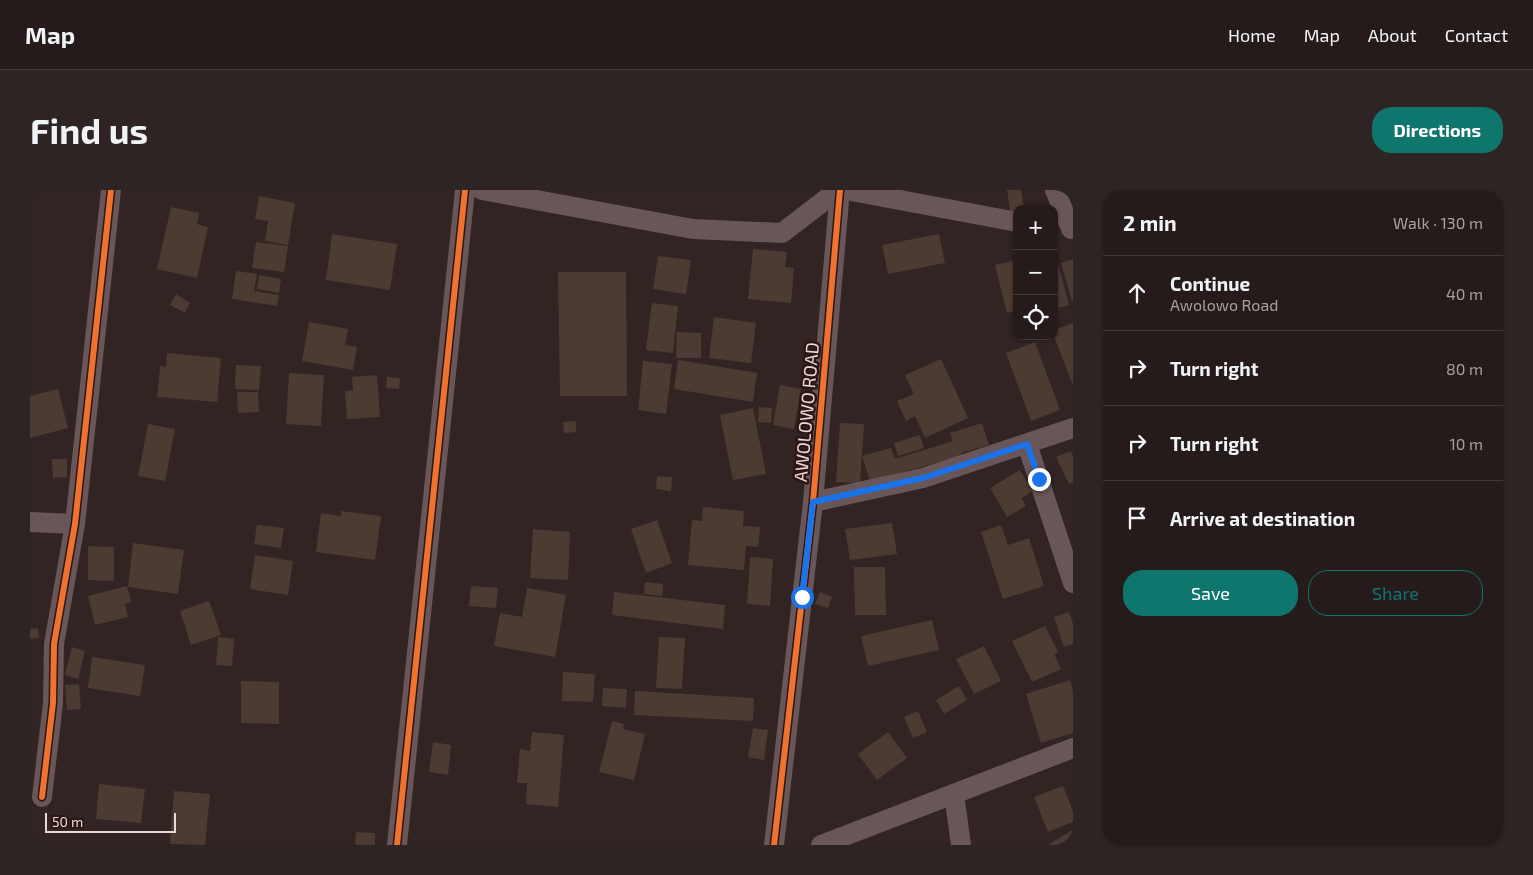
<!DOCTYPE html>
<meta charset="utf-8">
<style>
body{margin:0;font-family:"Exo 2",sans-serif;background:#2d2423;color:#f1f3f6}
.controls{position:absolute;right:15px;top:15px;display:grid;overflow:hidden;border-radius:10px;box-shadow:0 1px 4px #0004}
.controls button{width:45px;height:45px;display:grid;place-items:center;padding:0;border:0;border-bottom:1px solid #423939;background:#251b1a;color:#f1f3f6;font:25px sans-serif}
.scale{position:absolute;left:15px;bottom:12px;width:131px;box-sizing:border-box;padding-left:5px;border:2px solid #e9d8d6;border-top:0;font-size:14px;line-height:18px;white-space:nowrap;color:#e9d8d6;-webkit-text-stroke:4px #2d1613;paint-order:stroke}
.stop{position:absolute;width:15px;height:15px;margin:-11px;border:4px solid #1a73e8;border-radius:50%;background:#fff}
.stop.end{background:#1a73e8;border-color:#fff;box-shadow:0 1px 5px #0008}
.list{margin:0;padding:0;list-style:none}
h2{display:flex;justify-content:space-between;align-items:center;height:65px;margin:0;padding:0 20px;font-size:21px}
h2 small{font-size:16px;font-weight:400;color:#a3a1a2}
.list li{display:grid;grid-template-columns:32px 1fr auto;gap:15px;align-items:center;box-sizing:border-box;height:75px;padding:0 20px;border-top:1px solid #423939}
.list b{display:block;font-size:19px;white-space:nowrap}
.list p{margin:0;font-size:16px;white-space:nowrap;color:#a3a1a2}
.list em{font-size:16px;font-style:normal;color:#a3a1a2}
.actions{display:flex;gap:10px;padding:15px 20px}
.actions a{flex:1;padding:11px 0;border:1px solid #0f766e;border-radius:20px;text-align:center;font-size:18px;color:#0f766e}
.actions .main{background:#0f766e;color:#fff}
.icon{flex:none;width:28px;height:28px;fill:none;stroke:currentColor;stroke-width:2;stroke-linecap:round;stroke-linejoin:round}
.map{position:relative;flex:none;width:1043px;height:655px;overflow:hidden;border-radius:20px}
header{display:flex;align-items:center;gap:30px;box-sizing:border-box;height:70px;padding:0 25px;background:#251b1a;border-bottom:1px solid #423939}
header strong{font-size:24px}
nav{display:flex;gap:28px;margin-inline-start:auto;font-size:18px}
.intro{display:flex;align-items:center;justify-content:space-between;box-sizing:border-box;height:120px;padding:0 30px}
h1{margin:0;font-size:35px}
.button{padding:12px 22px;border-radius:20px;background:#0f766e;color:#fff;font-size:18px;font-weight:700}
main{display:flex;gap:30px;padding:0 30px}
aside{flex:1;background:#251b1a;border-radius:20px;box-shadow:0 1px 4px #0004}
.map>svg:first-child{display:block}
</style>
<header>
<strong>Map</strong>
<nav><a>Home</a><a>Map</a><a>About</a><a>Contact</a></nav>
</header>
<div class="intro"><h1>Find us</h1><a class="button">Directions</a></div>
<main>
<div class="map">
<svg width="1043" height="655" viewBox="0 0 1043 655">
<rect width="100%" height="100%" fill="#312422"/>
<g fill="#4b3b32">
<polygon points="977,0 991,0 994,19 987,19 987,26 981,27"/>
<polygon points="229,6 265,13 258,55 235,51 238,31 225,29"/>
<polygon points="141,17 169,23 167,34 178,37 167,88 127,79"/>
<polygon points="302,44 367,54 360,100 296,90"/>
<polygon points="909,44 915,73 858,84 852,55"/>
<polygon points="226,52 258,56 254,82 222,78"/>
<polygon points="723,59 757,62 755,77 764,78 761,113 718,109"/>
<polygon points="628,66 661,70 656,104 623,99"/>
<polygon points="1026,66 1039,115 1024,119 1024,67"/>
<polygon points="1043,69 1043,111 1042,111 1031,73"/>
<polygon points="987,70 987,121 977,123 965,75"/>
<polygon points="206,81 227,84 224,101 249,105 247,116 202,109"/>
<polygon points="528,82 596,82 597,206 530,206"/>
<polygon points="229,85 251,89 249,103 227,99"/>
<polygon points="146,104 160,113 155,123 140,115"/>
<polygon points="622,113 648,116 643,163 616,160"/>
<polygon points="684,127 726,133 721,173 679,168"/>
<polygon points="279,132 318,139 315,155 327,157 323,180 272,171"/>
<polygon points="1043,133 1043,196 1024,146 1024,140"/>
<polygon points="647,142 671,143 671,168 646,168"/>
<polygon points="1005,152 1030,220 1001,231 976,163"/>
<polygon points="137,163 191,168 187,212 127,207 130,176 136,177"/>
<polygon points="911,169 938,228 895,248 885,226 876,231 867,211 884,204 875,185"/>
<polygon points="648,170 727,183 723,212 644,199"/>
<polygon points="613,171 642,174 636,224 608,220"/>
<polygon points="206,175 231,176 229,200 205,199"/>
<polygon points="259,183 294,185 291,236 256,234"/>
<polygon points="347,185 350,227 317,229 315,201 323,200 322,187"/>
<polygon points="357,187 370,188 369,199 356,198"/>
<polygon points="750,195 771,199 764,239 743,235"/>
<polygon points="28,199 38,238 0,248 0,206"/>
<polygon points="207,202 228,202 229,222 208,223"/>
<polygon points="729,217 742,218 741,233 728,232"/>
<polygon points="723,218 736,284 703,290 690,225"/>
<polygon points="546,231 546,242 534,243 533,232"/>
<polygon points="810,233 834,234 830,293 806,292"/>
<polygon points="952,233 959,255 931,263 931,266 840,291 832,266 861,258 865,269 923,251 920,243"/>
<polygon points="118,234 145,239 135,291 108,286"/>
<polygon points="890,245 894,258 868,266 864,253"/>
<polygon points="1041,261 1043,266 1043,292 1039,294 1026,267"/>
<polygon points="22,269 37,269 37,287 23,288"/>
<polygon points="990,280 1003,301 992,308 996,316 977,327 960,298"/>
<polygon points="627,286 642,287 641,301 626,299"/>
<polygon points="673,317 714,321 713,336 730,337 728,357 716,356 714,380 658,375 662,330 672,331"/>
<polygon points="311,321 351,326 345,370 286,362 291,323 311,326"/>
<polygon points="627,330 642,373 616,383 601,339"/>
<polygon points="862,333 867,364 820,370 815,339"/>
<polygon points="227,335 254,338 251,358 224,354"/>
<polygon points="971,335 978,355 999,348 1014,396 973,409 951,342"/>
<polygon points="503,339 540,342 538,390 500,388"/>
<polygon points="103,353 154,360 148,404 98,397"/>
<polygon points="58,356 84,357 84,391 58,390"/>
<polygon points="225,365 263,371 258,405 220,399"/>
<polygon points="720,367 743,369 740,416 717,414"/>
<polygon points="824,377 855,377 856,425 825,425"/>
<polygon points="615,392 633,394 632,406 614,404"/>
<polygon points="97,396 101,412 95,414 98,427 65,435 58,406"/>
<polygon points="441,396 468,398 466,418 439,416"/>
<polygon points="497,398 536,405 525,467 464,456 470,423 492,427"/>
<polygon points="584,402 695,415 693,439 582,425"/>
<polygon points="790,402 802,407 798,418 785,414"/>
<polygon points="179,411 191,445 161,455 150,421"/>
<polygon points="1039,422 1043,434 1043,454 1034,457 1024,427"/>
<polygon points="902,430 909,460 838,476 831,446"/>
<polygon points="1015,436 1028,462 1024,464 1031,479 1002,492 982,451"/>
<polygon points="8,438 9,448 0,449 0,439"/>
<polygon points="188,447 204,449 202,476 186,475"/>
<polygon points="629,447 655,448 652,499 626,498"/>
<polygon points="954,456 971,491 944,504 926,469"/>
<polygon points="42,457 55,461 48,489 35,485"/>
<polygon points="62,467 115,475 110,506 58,498"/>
<polygon points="533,482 565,484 563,512 532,511"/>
<polygon points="1040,490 1043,501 1043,543 1011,553 996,504"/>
<polygon points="211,491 249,492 249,534 211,533"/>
<polygon points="49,494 51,519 37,520 35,495"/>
<polygon points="929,496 937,510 914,524 906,510"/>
<polygon points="573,498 597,499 596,518 572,516"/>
<polygon points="605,501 724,508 723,531 604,525"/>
<polygon points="888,521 897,542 883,548 874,527"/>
<polygon points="582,531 594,534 593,539 615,544 604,590 569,582"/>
<polygon points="723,538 738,540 734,570 718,567"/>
<polygon points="502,542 534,545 528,617 496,614 497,593 487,593 490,559 500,561"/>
<polygon points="858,542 877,568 847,590 828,564"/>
<polygon points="403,552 421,555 418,585 399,582"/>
<polygon points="69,594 115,599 111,633 66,629"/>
<polygon points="1033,596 1043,621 1043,632 1018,642 1004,607"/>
<polygon points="144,601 180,604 175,655 140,654"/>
<polygon points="1043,640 1043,655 1019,655 1019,654"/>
<polygon points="326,642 345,643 345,655 325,655"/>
</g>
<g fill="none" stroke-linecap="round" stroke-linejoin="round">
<g stroke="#685659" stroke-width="20">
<polyline points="452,0 663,39 752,43 808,0"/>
<polyline points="816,0 987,32"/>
<polyline points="1025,0 1041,39"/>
<polyline points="997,254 1043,393"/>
<polyline points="783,312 893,288 1043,238"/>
<polyline points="0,332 45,334"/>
<polyline points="924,604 931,655"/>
<polyline points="12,607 23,513 24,454 45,334 81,0"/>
<polyline points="367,655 435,0"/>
<polyline points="744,655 783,312 810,0"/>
<polyline points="791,655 1043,558"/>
</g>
<defs>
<g id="cycleway">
<polyline points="12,607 23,513 24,454 45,334 81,0"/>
<polyline points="367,655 435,0"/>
<polyline points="744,655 783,312 810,0"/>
</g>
</defs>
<use href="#cycleway" stroke="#2d1613" stroke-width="9"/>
<use href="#cycleway" stroke="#ef722f" stroke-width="6"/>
</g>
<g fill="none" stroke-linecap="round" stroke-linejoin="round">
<polyline stroke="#1a73e8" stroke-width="6" points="772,407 783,312 893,288 997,254 1009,289"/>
</g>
<g text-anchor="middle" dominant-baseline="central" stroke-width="5" stroke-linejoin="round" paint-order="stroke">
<g font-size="18" fill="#e9d8d6" stroke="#2d1613">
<text transform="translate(776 222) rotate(-85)">AWOLOWO ROAD</text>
</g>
</g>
</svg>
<div class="controls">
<button>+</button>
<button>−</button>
<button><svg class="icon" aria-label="locate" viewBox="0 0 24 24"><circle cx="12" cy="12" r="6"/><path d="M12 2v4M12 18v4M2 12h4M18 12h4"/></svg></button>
</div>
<div class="scale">50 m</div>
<div class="stop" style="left:772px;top:407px"></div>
<div class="stop end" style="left:1009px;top:289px"></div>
</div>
<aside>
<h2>2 min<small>Walk · 130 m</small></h2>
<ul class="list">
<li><svg class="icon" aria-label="ahead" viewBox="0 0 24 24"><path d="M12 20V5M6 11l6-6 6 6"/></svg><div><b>Continue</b><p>Awolowo Road</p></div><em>40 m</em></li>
<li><svg class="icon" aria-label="right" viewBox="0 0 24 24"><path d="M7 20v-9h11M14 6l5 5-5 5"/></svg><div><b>Turn right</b></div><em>80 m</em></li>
<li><svg class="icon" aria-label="right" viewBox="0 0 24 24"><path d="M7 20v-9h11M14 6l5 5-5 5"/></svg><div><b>Turn right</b></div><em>10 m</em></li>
<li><svg class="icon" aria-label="arrive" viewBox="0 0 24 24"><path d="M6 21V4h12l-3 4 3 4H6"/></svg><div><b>Arrive at destination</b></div></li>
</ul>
<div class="actions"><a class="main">Save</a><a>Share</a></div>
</aside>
</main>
